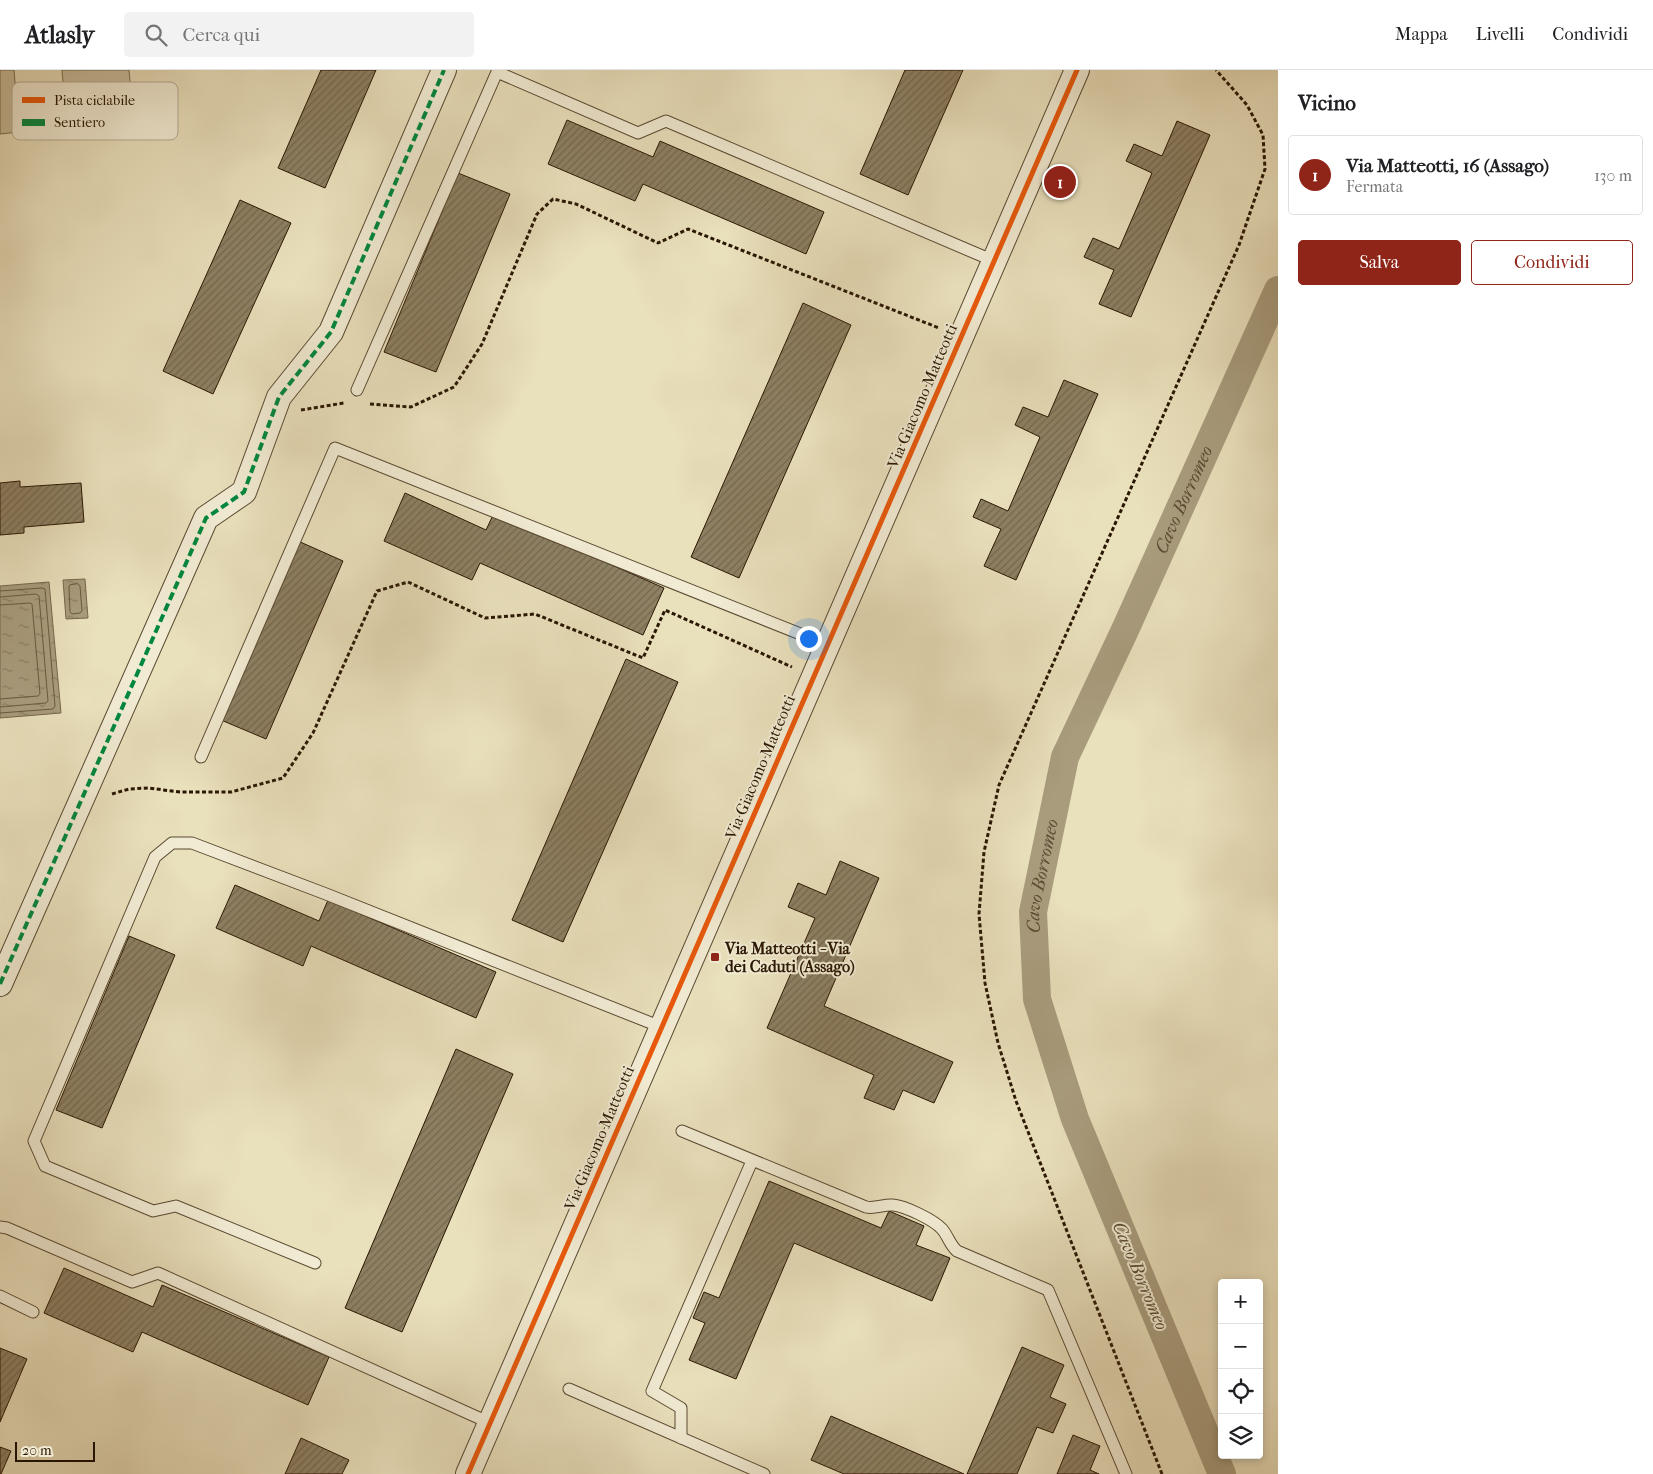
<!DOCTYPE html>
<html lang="it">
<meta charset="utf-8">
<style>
body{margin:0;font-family:"IM FELL French Canon",serif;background:#f2f2f2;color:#202124}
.controls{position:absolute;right:15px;bottom:15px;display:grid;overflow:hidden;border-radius:5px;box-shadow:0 2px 8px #0003}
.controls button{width:45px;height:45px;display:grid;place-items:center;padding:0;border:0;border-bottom:1px solid #e0e0e0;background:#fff;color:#202124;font:25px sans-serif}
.scale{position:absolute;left:15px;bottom:12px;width:80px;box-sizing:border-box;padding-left:5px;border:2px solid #2a1703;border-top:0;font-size:14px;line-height:18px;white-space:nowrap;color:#2a1703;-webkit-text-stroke:4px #f1ebd3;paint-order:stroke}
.you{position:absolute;left:808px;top:568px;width:18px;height:18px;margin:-12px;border:4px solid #fff;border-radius:50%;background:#1a73e8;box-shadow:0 0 0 8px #1a73e833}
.badge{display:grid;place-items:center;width:32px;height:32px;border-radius:50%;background:#8f2418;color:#fff;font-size:16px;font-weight:700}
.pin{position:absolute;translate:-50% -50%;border:2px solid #fff;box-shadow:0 1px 5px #0006}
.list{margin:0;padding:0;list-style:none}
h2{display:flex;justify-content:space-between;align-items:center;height:65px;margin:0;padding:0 20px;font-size:21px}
h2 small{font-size:16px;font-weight:400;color:#757577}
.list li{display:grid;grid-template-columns:32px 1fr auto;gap:15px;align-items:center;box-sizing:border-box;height:80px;margin:0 10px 10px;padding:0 10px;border:1px solid #e0e0e0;border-radius:5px}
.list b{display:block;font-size:19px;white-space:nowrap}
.list p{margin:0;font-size:16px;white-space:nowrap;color:#757577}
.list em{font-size:16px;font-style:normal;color:#757577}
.actions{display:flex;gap:10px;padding:15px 20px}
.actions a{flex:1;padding:11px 0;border:1px solid #8f2418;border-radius:5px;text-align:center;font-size:18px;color:#8f2418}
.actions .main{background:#8f2418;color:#fff}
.icon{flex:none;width:28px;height:28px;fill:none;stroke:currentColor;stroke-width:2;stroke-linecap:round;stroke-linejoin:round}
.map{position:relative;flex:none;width:1278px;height:1404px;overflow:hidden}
header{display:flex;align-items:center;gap:30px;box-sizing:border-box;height:70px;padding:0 25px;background:#fff;border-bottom:1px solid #e0e0e0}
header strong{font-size:24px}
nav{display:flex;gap:28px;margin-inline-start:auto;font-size:18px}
.search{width:350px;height:45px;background:#f2f2f2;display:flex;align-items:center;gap:12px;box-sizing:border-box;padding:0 18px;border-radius:5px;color:#757577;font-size:19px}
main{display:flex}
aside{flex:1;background:#fff}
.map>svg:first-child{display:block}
</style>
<header>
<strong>Atlasly</strong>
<div class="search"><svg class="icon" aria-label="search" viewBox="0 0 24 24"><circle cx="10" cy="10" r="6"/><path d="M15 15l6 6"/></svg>Cerca qui</div>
<nav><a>Mappa</a><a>Livelli</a><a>Condividi</a></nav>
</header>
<main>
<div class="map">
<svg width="1278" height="1404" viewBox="0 0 1278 1404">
<defs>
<pattern id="water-ripples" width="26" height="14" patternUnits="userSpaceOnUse" patternTransform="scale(1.25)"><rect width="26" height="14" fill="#a89c7d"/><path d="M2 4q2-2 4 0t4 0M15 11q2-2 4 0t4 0" fill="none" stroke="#897e64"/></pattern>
<pattern id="building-hatch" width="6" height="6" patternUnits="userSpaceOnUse" patternTransform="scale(1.25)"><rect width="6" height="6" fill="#8d8063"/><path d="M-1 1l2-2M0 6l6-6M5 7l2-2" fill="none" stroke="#73684f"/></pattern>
</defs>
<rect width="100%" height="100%" fill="#e9e0bc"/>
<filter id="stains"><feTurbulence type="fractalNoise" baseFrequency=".004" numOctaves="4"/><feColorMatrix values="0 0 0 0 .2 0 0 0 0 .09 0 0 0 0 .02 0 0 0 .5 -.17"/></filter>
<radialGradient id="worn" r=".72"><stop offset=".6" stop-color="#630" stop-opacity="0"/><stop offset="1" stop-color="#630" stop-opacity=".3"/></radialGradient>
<g fill="#c9be9d" stroke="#7a6a50">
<polygon points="0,0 14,0 19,62 0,64"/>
<polygon points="62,0 129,0 134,54 67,60"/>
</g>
<g fill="url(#water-ripples)" stroke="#76674c">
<polygon points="85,509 88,548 66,549 63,510"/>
<polygon points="49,512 61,643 0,648 0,516"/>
</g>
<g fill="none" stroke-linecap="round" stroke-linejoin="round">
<g stroke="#695a40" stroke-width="1">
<polygon points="78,514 80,516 82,541 80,543 72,544 70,542 69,517 70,515"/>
<polyline points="0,521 42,518 45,519 55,636 53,639 0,643"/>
<polyline points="0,527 36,524 39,526 48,631 46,633 0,637"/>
<polyline points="0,535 30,533 32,534 40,624 38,626 0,629"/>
</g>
<path stroke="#a89c7d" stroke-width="28" id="s1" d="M1222,1404L1075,1049L1037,929L1033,842L1065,687L1125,560L1278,220"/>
</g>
<g fill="url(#building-hatch)" stroke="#2a1703">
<polygon points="321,0 376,0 325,118 278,98"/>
<polygon points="905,0 963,0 908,125 860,104"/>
<polygon points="567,50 653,87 660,71 824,142 806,184 643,114 635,131 548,94"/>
<polygon points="1177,51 1210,65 1131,247 1099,234 1114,200 1084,187 1093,168 1119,179 1152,103 1126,91 1134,74 1162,86"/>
<polygon points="458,103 510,124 436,302 384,282"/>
<polygon points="240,130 291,153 213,324 163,301"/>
<polygon points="803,233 851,255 739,508 691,487"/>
<polygon points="1064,310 1098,324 1016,510 984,496 1001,459 973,447 981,429 1008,441 1040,367 1015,355 1023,337 1048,347"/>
<polygon points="20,411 20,417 81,413 84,452 24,457 24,463 0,465 0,413"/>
<polygon points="405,423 486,460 494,443 664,518 643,565 480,493 472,510 384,471"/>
<polygon points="298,471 343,491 266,669 221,650"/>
<polygon points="626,589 678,612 563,872 512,850"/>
<polygon points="840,791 879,808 824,936 953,992 934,1033 903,1020 894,1040 864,1028 874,1005 767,958 815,848 788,837 798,813 826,825"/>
<polygon points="235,815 319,851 328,830 496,902 476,948 311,876 303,896 216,858"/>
<polygon points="129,866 175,885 102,1058 56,1040"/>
<polygon points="456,979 513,1004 402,1262 345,1238"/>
<polygon points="769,1111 881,1158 889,1141 924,1156 916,1175 950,1188 932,1231 794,1173 736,1309 689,1290 705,1253 693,1248 704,1222 719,1228"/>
<polygon points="64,1198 153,1237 162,1215 329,1287 308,1335 142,1262 133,1282 44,1243"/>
<polygon points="1022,1277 1064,1295 1050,1327 1066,1334 1053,1363 1037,1357 1017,1404 967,1404"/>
<polygon points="0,1278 27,1289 0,1352"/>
<polygon points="831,1346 964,1404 844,1404 811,1390"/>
<polygon points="1073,1365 1100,1376 1090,1400 1099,1404 1057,1404"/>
<polygon points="301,1368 349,1390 342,1404 285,1404"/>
<polygon points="0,1377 11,1381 1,1404 0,1404"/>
</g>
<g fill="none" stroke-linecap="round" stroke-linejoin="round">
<defs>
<g id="lane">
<polyline points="357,320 497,2 638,63 666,51 994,191"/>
<polyline points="201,687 335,378 828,575"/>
<path d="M682,1061L866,1137C876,1139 884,1134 893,1135C905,1136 934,1150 942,1159C948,1166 950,1175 957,1181L1048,1220L1126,1404"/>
<polyline points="0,1157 7,1158 132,1212 158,1203 490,1353"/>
<polyline points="315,1193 176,1136 153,1141 45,1096 34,1071 155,787 172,773 192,773 326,824 661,957"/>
<polyline points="0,1226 33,1242"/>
<polyline points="569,1319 764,1404"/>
<polyline points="681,1368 681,1338 652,1321 752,1091"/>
</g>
<g id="street">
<polyline points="0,914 206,448 244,422 279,327 331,262 444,0"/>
<polyline points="468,1404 1077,0"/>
</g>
</defs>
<use href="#lane" stroke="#5a4931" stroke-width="13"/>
<use href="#street" stroke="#5a4931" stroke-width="26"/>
<g stroke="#2a1703" stroke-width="3" stroke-dasharray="4 2.5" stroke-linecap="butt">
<polyline points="370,334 411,337 454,317 482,274 537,144 553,129 576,134 658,173 688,159 939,258"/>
<polyline points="301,340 344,333"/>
<polyline points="112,724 129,719 148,718 180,722 231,722 283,708 313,663 377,521 408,512 485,548 535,544 643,588 665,540 792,597"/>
<polyline points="1162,1404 1016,1031 998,973 985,913 979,844 984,782 999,715 1239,175 1265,99 1263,65 1247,35 1216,0"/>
</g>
<use href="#lane" stroke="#f1ebd3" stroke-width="11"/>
<use href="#street" stroke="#f1ebd3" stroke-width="24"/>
<polyline stroke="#00873e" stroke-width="4" stroke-dasharray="8 4" stroke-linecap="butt" points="0,914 206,448 244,422 279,327 331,262 444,0"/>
<defs>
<polyline id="cycleway" points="468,1404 1077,0"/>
</defs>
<use href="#cycleway" stroke="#f1ebd3" stroke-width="8"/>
<use href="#cycleway" stroke="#e8590c" stroke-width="5"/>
</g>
<rect fill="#8f2418" stroke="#f1ebd3" stroke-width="2" x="710" y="882" width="10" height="10" rx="2.5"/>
<g text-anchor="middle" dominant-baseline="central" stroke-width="4" stroke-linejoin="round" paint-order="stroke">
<g font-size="16" fill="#2a1703" stroke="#f1ebd3">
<text transform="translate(922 326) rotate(-67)">Via Giacomo Matteotti</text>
<text transform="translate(760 697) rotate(-67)">Via Giacomo Matteotti</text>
<text transform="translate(599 1068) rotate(-67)">Via Giacomo Matteotti</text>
</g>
<g font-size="16" font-weight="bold" fill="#2a1703" stroke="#f1ebd3" text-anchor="start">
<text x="725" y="878">Via Matteotti - Via<tspan x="725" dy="18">dei Caduti (Assago)</tspan></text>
</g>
<g font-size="18" font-style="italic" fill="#5c4c34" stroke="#f1ebd3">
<text stroke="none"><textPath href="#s1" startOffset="1039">Cavo Borromeo</textPath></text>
<text stroke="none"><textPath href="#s1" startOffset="634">Cavo Borromeo</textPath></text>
<text transform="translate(1140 1206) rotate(67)">Cavo Borromeo</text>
</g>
</g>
<rect x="12" y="12" width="166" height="58" rx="8" fill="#f1ebd3" stroke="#b5ab95" stroke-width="1"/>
<rect x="22" y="27" width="23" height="6" fill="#e8590c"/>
<rect x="22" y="49" width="23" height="7" fill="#00873e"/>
<g font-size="14" fill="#2a1703">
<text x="54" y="35">Pista ciclabile</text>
<text x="54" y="57">Sentiero</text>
</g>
<rect width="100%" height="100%" filter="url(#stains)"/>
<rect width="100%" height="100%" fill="url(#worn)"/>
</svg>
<div class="controls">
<button>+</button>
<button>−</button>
<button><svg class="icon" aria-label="locate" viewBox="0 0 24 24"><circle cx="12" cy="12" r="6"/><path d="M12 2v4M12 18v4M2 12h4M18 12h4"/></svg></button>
<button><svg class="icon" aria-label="layers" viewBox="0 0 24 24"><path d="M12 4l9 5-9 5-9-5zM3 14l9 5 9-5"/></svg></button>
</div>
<div class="scale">20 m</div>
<div class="you"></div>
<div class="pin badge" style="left:1060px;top:112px">1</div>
</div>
<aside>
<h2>Vicino<small></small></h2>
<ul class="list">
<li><span class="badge">1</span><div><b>Via Matteotti, 16 (Assago)</b><p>Fermata</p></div><em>130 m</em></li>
</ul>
<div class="actions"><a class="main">Salva</a><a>Condividi</a></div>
</aside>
</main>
